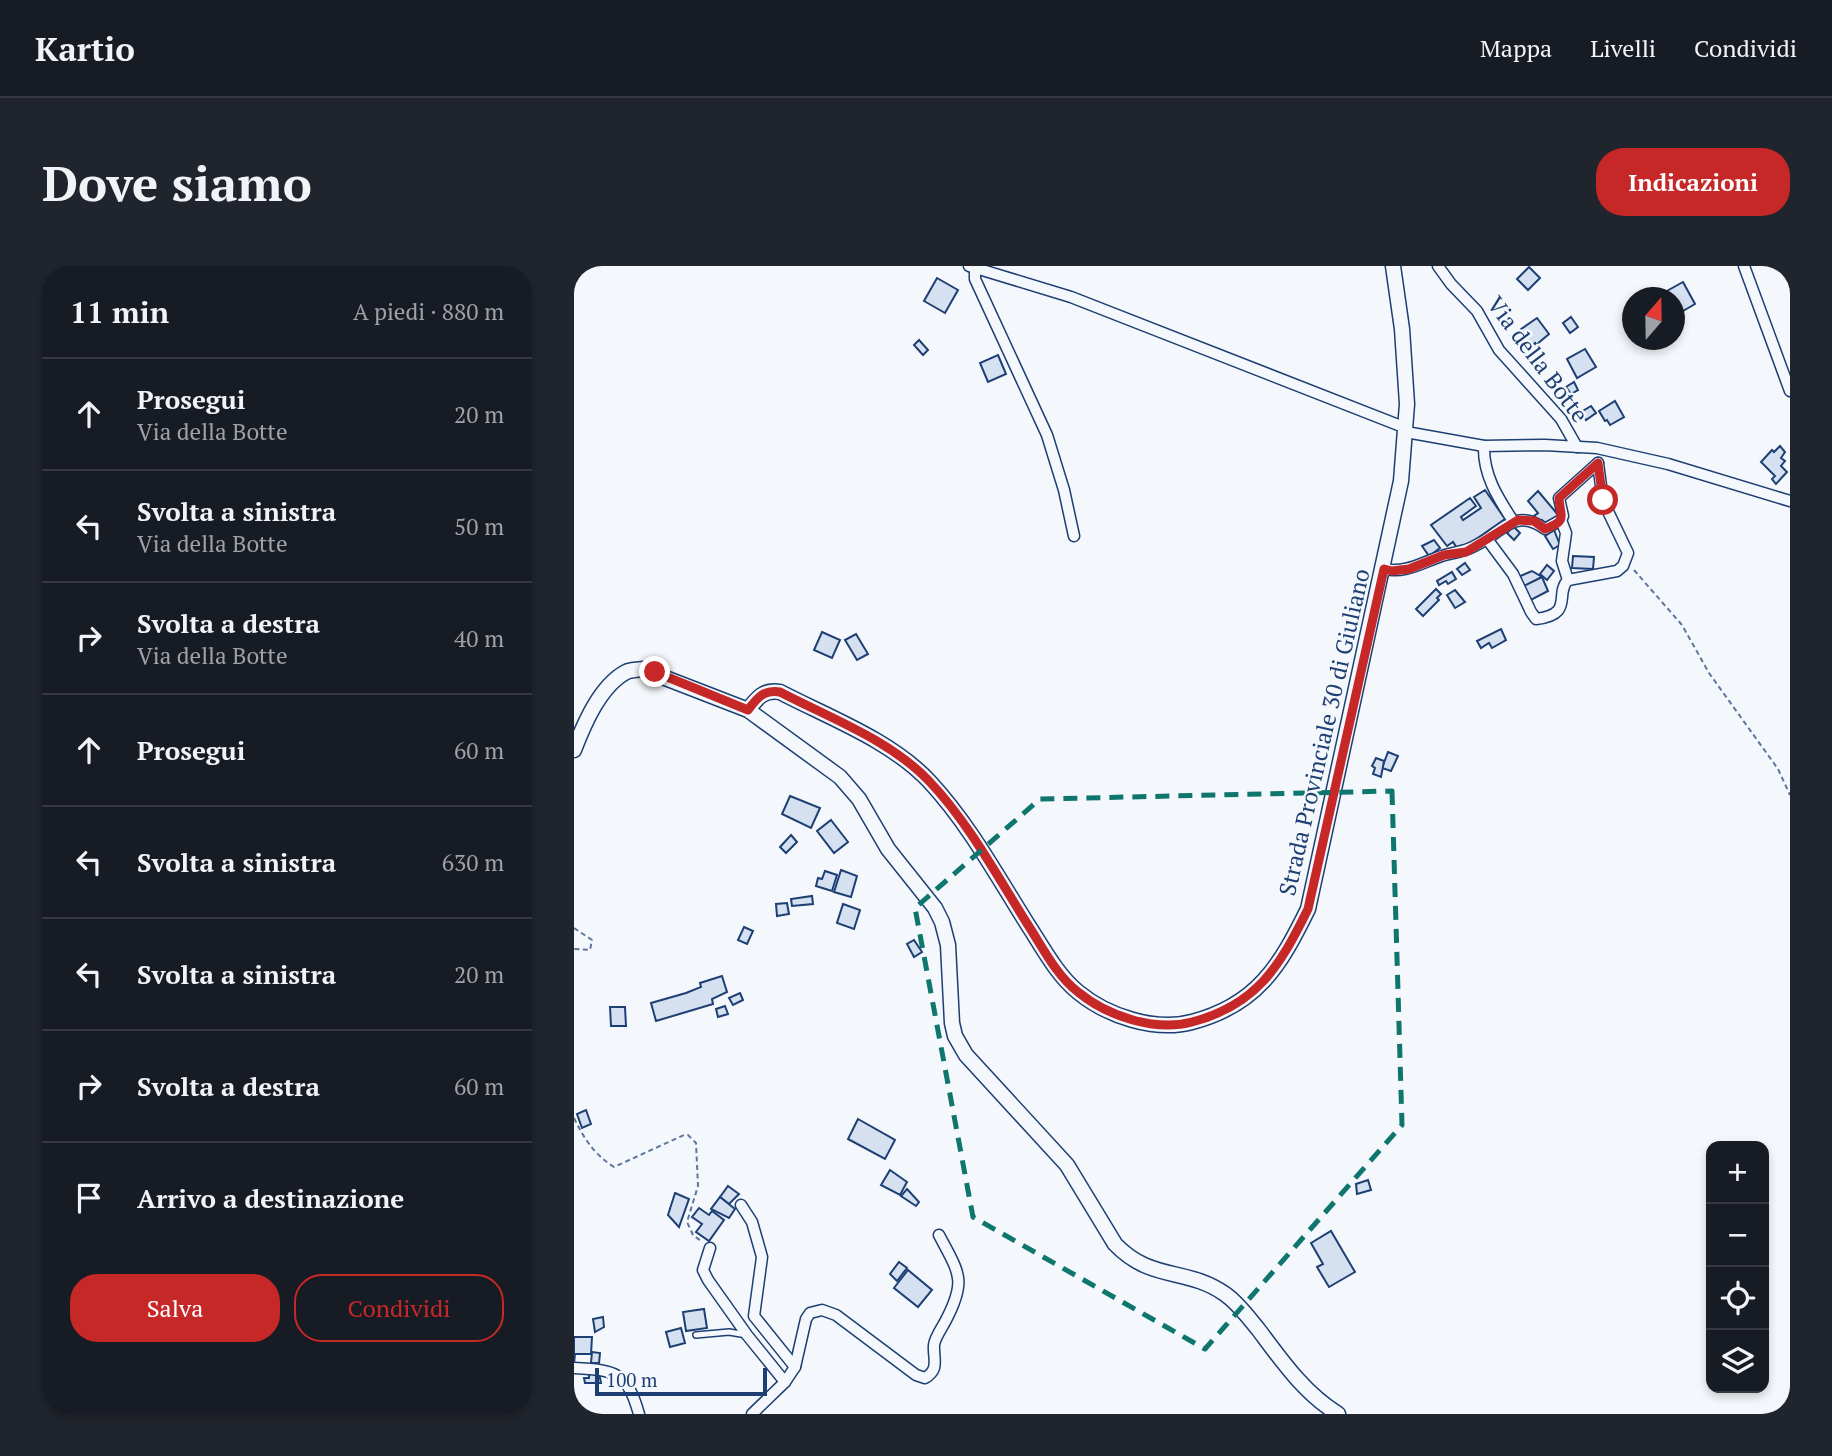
<!DOCTYPE html>
<html lang="it">
<meta charset="utf-8">
<style>
body{margin:0;font-family:"PT Serif",serif;background:#20242c;color:#f1f3f6}
.controls{position:absolute;right:21px;bottom:21px;display:grid;overflow:hidden;border-radius:14px;box-shadow:0 4px 10px #0003}
.controls button{width:63px;height:63px;display:grid;place-items:center;padding:0;border:0;border-bottom:2px solid #363941;background:#171b24;color:#f1f3f6;font:35px sans-serif}
.compass{position:absolute;left:1048px;top:21px;width:63px;height:63px;border-radius:50%;background:#171b24;box-shadow:0 4px 10px #0003;rotate:20deg}
.scale{position:absolute;left:21px;bottom:18px;width:172px;box-sizing:border-box;padding-left:7px;border:4px solid #1d3f73;border-top:0;font-size:19px;line-height:24px;white-space:nowrap;color:#1d3f73;-webkit-text-stroke:5px #f4f7fb;paint-order:stroke}
.stop{position:absolute;width:21px;height:21px;margin:-16px;border:5px solid #c62828;border-radius:50%;background:#fff}
.stop.end{background:#c62828;border-color:#fff;box-shadow:0 2px 7px #0008}
.list{margin:0;padding:0;list-style:none}
h2{display:flex;justify-content:space-between;align-items:center;height:91px;margin:0;padding:0 28px;font-size:30px}
h2 small{font-size:23px;font-weight:400;color:#9ea1a6}
.list li{display:grid;grid-template-columns:46px 1fr auto;gap:21px;align-items:center;box-sizing:border-box;height:112px;padding:0 28px;border-top:2px solid #363941}
.list b{display:block;font-size:26px;white-space:nowrap}
.list p{margin:0;font-size:23px;white-space:nowrap;color:#9ea1a6}
.list em{font-size:23px;font-style:normal;color:#9ea1a6}
.actions{display:flex;gap:14px;padding:21px 28px}
.actions a{flex:1;padding:16px 0;border:2px solid #c62828;border-radius:28px;text-align:center;font-size:24px;color:#c62828}
.actions .main{background:#c62828;color:#fff}
.icon{flex:none;width:38px;height:38px;fill:none;stroke:currentColor;stroke-width:2;stroke-linecap:round;stroke-linejoin:round}
.map{position:relative;flex:none;width:1216px;height:1148px;overflow:hidden;border-radius:28px}
header{display:flex;align-items:center;gap:42px;box-sizing:border-box;height:98px;padding:0 35px;background:#171b24;border-bottom:2px solid #363941}
header strong{font-size:33px}
nav{display:flex;gap:38px;margin-inline-start:auto;font-size:24px}
.intro{display:flex;align-items:center;justify-content:space-between;box-sizing:border-box;height:168px;padding:0 42px}
h1{margin:0;font-size:49px}
.button{padding:18px 32px;border-radius:28px;background:#c62828;color:#fff;font-size:24px;font-weight:700}
main{display:flex;gap:42px;padding:0 42px}
aside{flex:1;background:#171b24;border-radius:28px;box-shadow:0 4px 10px #0003}
.map>svg:first-child{display:block}
</style>
<header>
<strong>Kartio</strong>
<nav><a>Mappa</a><a>Livelli</a><a>Condividi</a></nav>
</header>
<div class="intro"><h1>Dove siamo</h1><a class="button">Indicazioni</a></div>
<main>
<aside>
<h2>11 min<small>A piedi · 880 m</small></h2>
<ul class="list">
<li><svg class="icon" aria-label="ahead" viewBox="0 0 24 24"><path d="M12 20V5M6 11l6-6 6 6"/></svg><div><b>Prosegui</b><p>Via della Botte</p></div><em>20 m</em></li>
<li><svg class="icon" aria-label="left" viewBox="0 0 24 24"><path d="M17 20v-9H6M10 6l-5 5 5 5"/></svg><div><b>Svolta a sinistra</b><p>Via della Botte</p></div><em>50 m</em></li>
<li><svg class="icon" aria-label="right" viewBox="0 0 24 24"><path d="M7 20v-9h11M14 6l5 5-5 5"/></svg><div><b>Svolta a destra</b><p>Via della Botte</p></div><em>40 m</em></li>
<li><svg class="icon" aria-label="ahead" viewBox="0 0 24 24"><path d="M12 20V5M6 11l6-6 6 6"/></svg><div><b>Prosegui</b></div><em>60 m</em></li>
<li><svg class="icon" aria-label="left" viewBox="0 0 24 24"><path d="M17 20v-9H6M10 6l-5 5 5 5"/></svg><div><b>Svolta a sinistra</b></div><em>630 m</em></li>
<li><svg class="icon" aria-label="left" viewBox="0 0 24 24"><path d="M17 20v-9H6M10 6l-5 5 5 5"/></svg><div><b>Svolta a sinistra</b></div><em>20 m</em></li>
<li><svg class="icon" aria-label="right" viewBox="0 0 24 24"><path d="M7 20v-9h11M14 6l5 5-5 5"/></svg><div><b>Svolta a destra</b></div><em>60 m</em></li>
<li><svg class="icon" aria-label="arrive" viewBox="0 0 24 24"><path d="M6 21V4h12l-3 4 3 4H6"/></svg><div><b>Arrivo a destinazione</b></div></li>
</ul>
<div class="actions"><a class="main">Salva</a><a>Condividi</a></div>
</aside>
<div class="map">
<svg width="1216" height="1148" viewBox="0 0 1216 1148">
<rect width="100%" height="100%" fill="#f4f7fb"/>
<g fill="#d5e0f0" stroke="#1d3f73" stroke-width="2">
<polygon points="955,1 966,12 954,24 943,13"/>
<polygon points="363,12 384,24 371,47 350,35"/>
<polygon points="1109,16 1121,38 1104,48 1100,42 1100,32 1095,32 1091,26"/>
<polygon points="997,51 1004,61 996,67 989,57"/>
<polygon points="963,52 975,68 962,79 961,77 948,86 937,70"/>
<polygon points="345,74 354,84 349,89 340,79"/>
<polygon points="1011,83 1022,101 1003,112 993,93"/>
<polygon points="424,89 432,108 414,116 406,97"/>
<polygon points="1000,116 1004,124 997,128 992,121"/>
<polygon points="1041,135 1050,151 1036,159 1033,154 1031,155 1025,145"/>
<polygon points="1017,140 1022,147 1012,154 1007,146"/>
<polygon points="1206,180 1211,186 1207,192 1211,195 1207,200 1213,206 1202,218 1198,213 1201,210 1187,196 1198,184 1200,186"/>
<polygon points="911,224 931,253 885,285 879,276 873,280 857,259 896,232 902,240 887,251 889,254 907,242 900,231"/>
<polygon points="964,225 985,250 973,260 968,254 965,256 960,250 964,247 954,235"/>
<polygon points="939,260 946,267 940,274 933,267"/>
<polygon points="980,264 986,279 979,283 971,270"/>
<polygon points="860,274 866,282 855,290 848,280"/>
<polygon points="999,290 1020,291 1019,303 998,302"/>
<polygon points="891,297 896,304 888,309 883,303"/>
<polygon points="973,299 980,305 973,314 966,308"/>
<polygon points="958,305 968,311 948,321 944,311"/>
<polygon points="878,306 882,313 874,318 872,315 865,319 863,315"/>
<polygon points="968,311 974,325 955,335 948,321"/>
<polygon points="862,323 867,328 863,332 865,334 849,350 842,343"/>
<polygon points="881,324 891,336 881,342 873,329"/>
<polygon points="927,363 932,374 918,382 915,377 907,382 903,375"/>
<polygon points="248,366 266,374 258,392 240,384"/>
<polygon points="282,368 294,388 283,394 271,374"/>
<polygon points="814,486 824,490 817,505 808,502"/>
<polygon points="802,492 810,495 807,511 799,508 801,502 798,500"/>
<polygon points="216,530 246,542 237,562 208,548"/>
<polygon points="257,554 274,576 260,587 243,565"/>
<polygon points="217,569 223,576 212,587 206,581"/>
<polygon points="267,604 283,610 277,631 260,626"/>
<polygon points="251,605 263,609 258,625 242,620 244,612 248,613"/>
<polygon points="238,630 239,638 218,640 217,633"/>
<polygon points="213,637 215,648 203,650 202,638"/>
<polygon points="269,638 286,644 280,663 263,657"/>
<polygon points="170,661 179,665 173,678 164,674"/>
<polygon points="340,674 348,686 340,691 333,678"/>
<polygon points="148,710 153,726 138,733 139,738 82,755 77,737 112,727 127,721 126,717"/>
<polygon points="166,727 169,734 159,739 155,732"/>
<polygon points="151,740 154,748 144,751 142,743"/>
<polygon points="36,741 51,741 52,760 37,760"/>
<polygon points="12,844 17,858 8,862 3,848"/>
<polygon points="284,853 321,874 311,893 274,873"/>
<polygon points="316,904 333,916 326,929 307,919"/>
<polygon points="794,914 797,924 783,928 782,918"/>
<polygon points="154,920 165,928 155,938 146,931"/>
<polygon points="333,923 345,936 342,940 327,930"/>
<polygon points="101,927 115,933 105,961 94,949"/>
<polygon points="146,931 161,943 155,952 137,943"/>
<polygon points="125,942 135,949 138,945 150,954 135,975 122,966 128,958 118,951"/>
<polygon points="757,965 781,1006 755,1021 743,1001 749,998 737,977"/>
<polygon points="325,996 333,1002 323,1015 316,1008"/>
<polygon points="334,1004 358,1024 344,1041 320,1022"/>
<polygon points="130,1043 133,1062 112,1065 109,1046"/>
<polygon points="29,1051 30,1061 21,1066 19,1053"/>
<polygon points="107,1062 111,1077 96,1081 92,1066"/>
<polygon points="0,1071 18,1071 17,1088 1,1088 0,1098"/>
<polygon points="18,1086 26,1087 25,1097 17,1097"/>
<polygon points="25,1107 27,1117 11,1117 10,1112 15,1112 15,1108"/>
</g>
<g fill="none" stroke-linecap="round" stroke-linejoin="round">
<defs>
<polyline id="lane" points="122,1069 155,1066 173,1069"/>
<g id="street">
<polyline points="395,0 497,31 832,162"/>
<polyline points="864,0 877,18 903,45 925,84 987,153 1003,181"/>
<polyline points="1170,0 1216,125"/>
<polyline points="401,3 401,13 473,169 490,224 500,270"/>
<polyline points="832,166 910,180 971,179 1023,182 1094,198 1216,235"/>
<path d="M910,180C909,209 924,232 939,255"/>
<polyline points="987,254 992,267 988,295 994,314 1043,305 1049,300 1054,287 1029,235 1024,197"/>
<path d="M913,273C934,258 946,245 971,263L987,254L989,250L985,232L1024,197"/>
<path d="M810,303C833,308 850,295 871,289C892,284 893,285 913,273L939,308L957,346L962,353C1001,348 980,328 994,314"/>
<polyline points="167,939 178,956 188,991 180,1050 221,1101"/>
<polyline points="136,982 129,1004 134,1014 173,1069 211,1116 178,1148"/>
<path d="M0,1102C42,1104 53,1106 65,1148"/>
<path d="M211,1116L221,1101L232,1053L236,1047L248,1044L262,1049L342,1109L351,1112C366,1103 359,1093 360,1079C361,1071 368,1062 372,1054C393,1014 385,1007 365,969"/>
</g>
<g id="secondary">
<path d="M174,444C183,432 190,423 206,426C256,452 316,474 355,515C395,558 423,610 454,659C469,682 483,709 504,726C533,750 581,766 618,756C683,739 706,700 734,643L827,215L833,138L828,63L819,0"/>
<path d="M0,484C10,458 26,420 52,406C56,404 63,404 68,403L174,444L266,511L285,533L314,583L361,642L368,656L374,679L378,757L381,770L392,789L493,899L541,978C577,1016 613,1001 651,1028C664,1037 674,1051 684,1063C708,1095 730,1127 764,1148"/>
</g>
</defs>
<use href="#lane" stroke="#1d3f73" stroke-width="8"/>
<use href="#street" stroke="#1d3f73" stroke-width="13"/>
<use href="#secondary" stroke="#1d3f73" stroke-width="17"/>
<g stroke="#5e769c" stroke-width="2" stroke-dasharray="5 3.5" stroke-linecap="butt">
<polyline points="1060,304 1108,359 1135,407 1204,503 1216,529"/>
<polyline points="0,662 18,674 16,684 0,683"/>
<path d="M0,852C10,873 21,889 40,901L110,869H114L122,877L124,920L113,956L119,969L127,975"/>
</g>
<use href="#lane" stroke="#f4f7fb" stroke-width="5"/>
<use href="#street" stroke="#f4f7fb" stroke-width="10"/>
<use href="#secondary" stroke="#f4f7fb" stroke-width="14"/>
</g>
<g fill="none" stroke-linecap="round" stroke-linejoin="round">
<path stroke="#c62828" stroke-width="9" d="M81,406L174,444C183,432 190,423 206,426C256,452 316,474 355,515C395,557 423,610 454,659C469,682 482,709 504,726C533,750 581,766 618,756C683,739 706,700 734,643L810,303L818,305L835,303L870,289L892,286L944,254L960,255L971,263C994,255 986,251 985,232L1024,197L1029,234"/>
</g>
<path fill="none" stroke="#0f766e" stroke-width="5" stroke-dasharray="14 9" stroke-linejoin="round" d="M818,525L828,859L631,1083L399,951L341,642L466,533Z"/>
<g text-anchor="middle" dominant-baseline="central" stroke-width="5" stroke-linejoin="round" paint-order="stroke">
<g font-size="23" fill="#1d3f73" stroke="#f4f7fb">
<text transform="translate(964 93) rotate(53)">Via della Botte</text>
<text transform="translate(750 466) rotate(-77)">Strada Provinciale 30 di Giuliano</text>
</g>
</g>
</svg>
<div class="controls">
<button>+</button>
<button>−</button>
<button><svg class="icon" aria-label="locate" viewBox="0 0 24 24"><circle cx="12" cy="12" r="6"/><path d="M12 2v4M12 18v4M2 12h4M18 12h4"/></svg></button>
<button><svg class="icon" aria-label="layers" viewBox="0 0 24 24"><path d="M12 4l9 5-9 5-9-5zM3 14l9 5 9-5"/></svg></button>
</div>
<svg class="compass" viewBox="-18 -18 36 36"><path d="M0-13l5 13h-10z" fill="#e53935"/><path d="M0 13l5-13h-10z" fill="#9ea1a6"/></svg>
<div class="scale">100 m</div>
<div class="stop" style="left:1029px;top:234px"></div>
<div class="stop end" style="left:81px;top:406px"></div>
</div>
</main>
